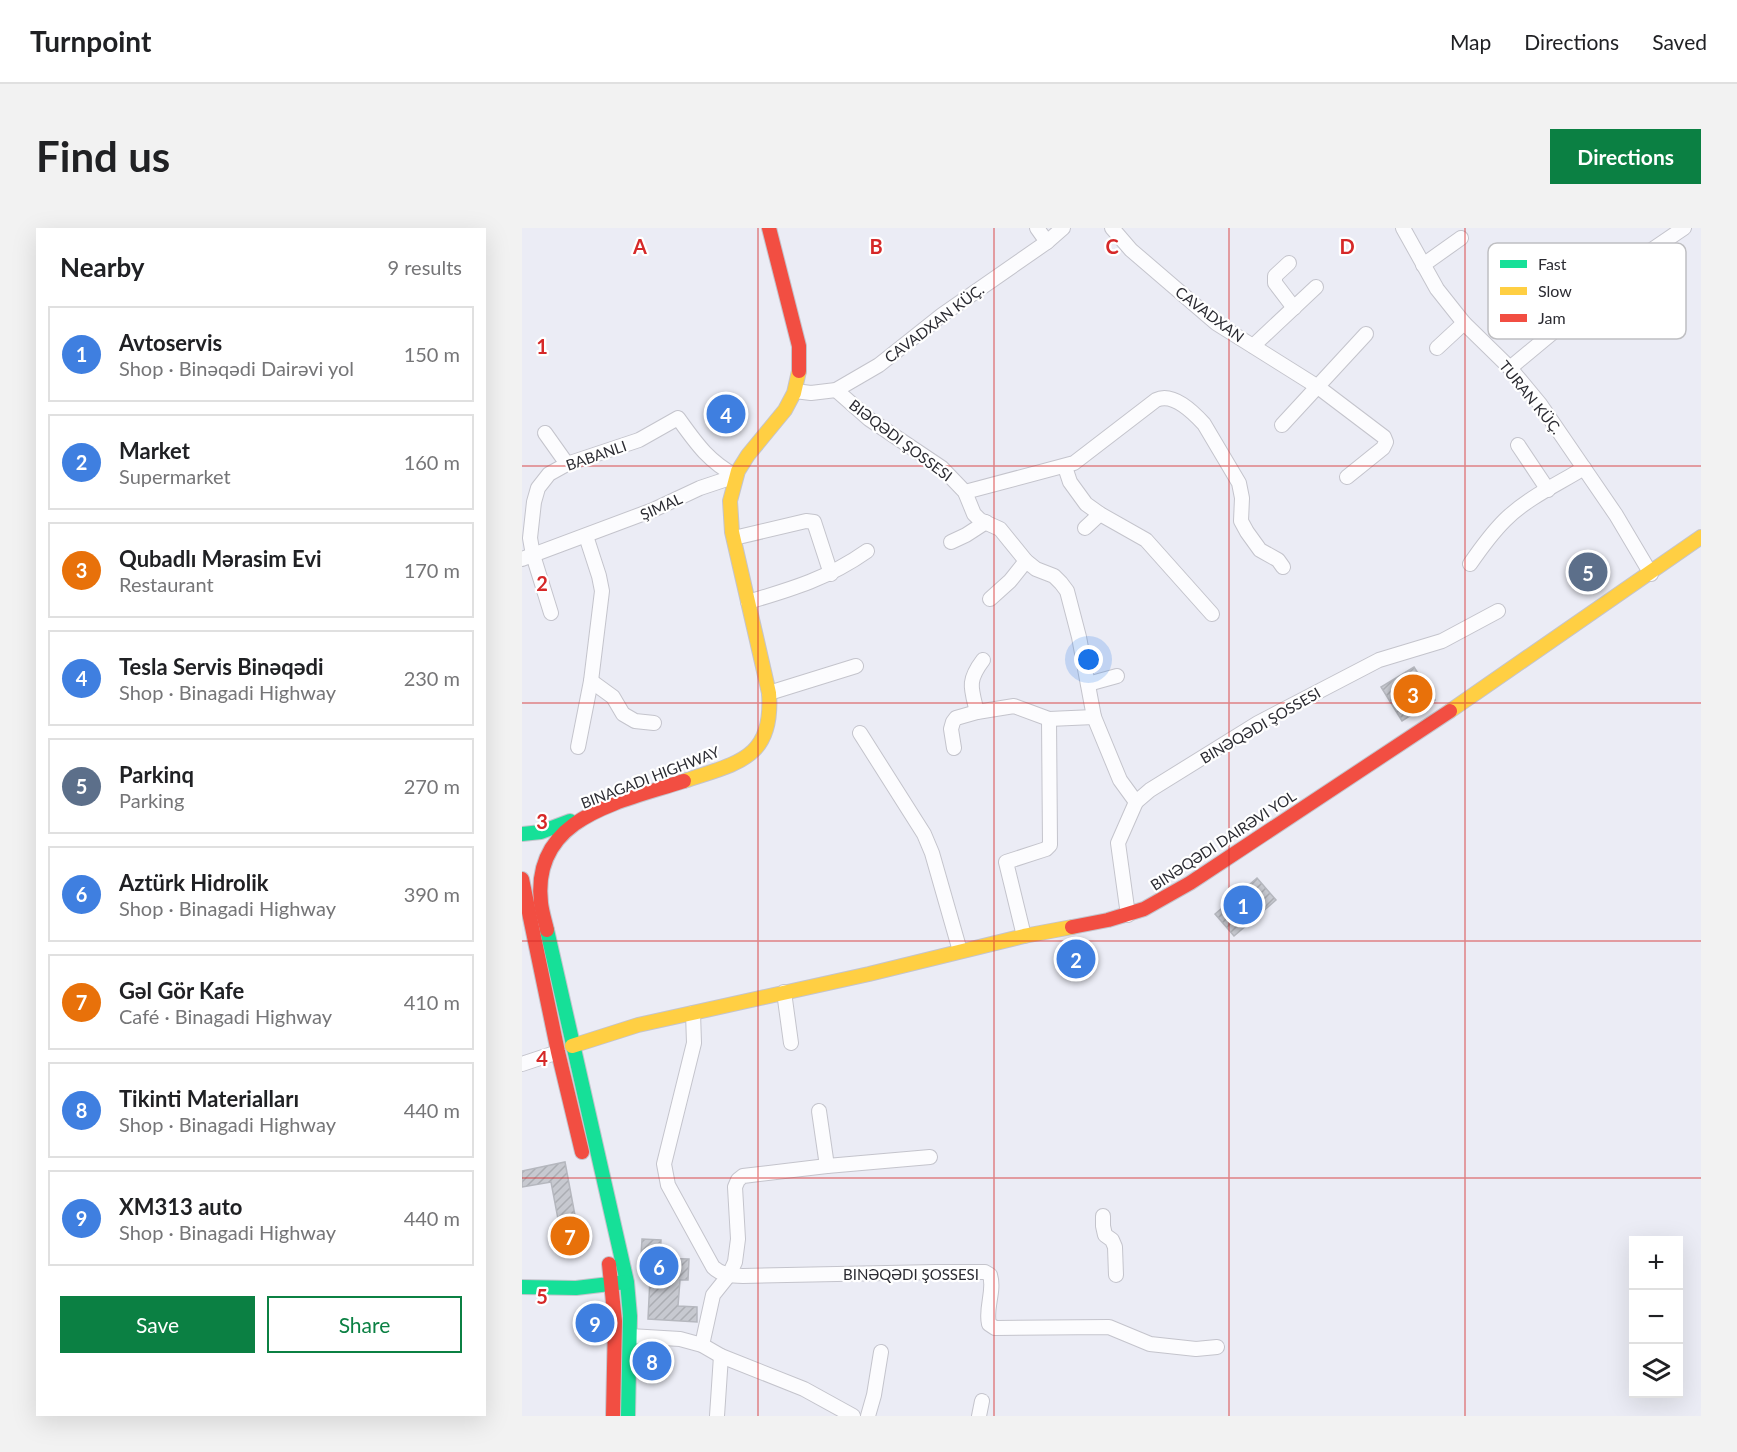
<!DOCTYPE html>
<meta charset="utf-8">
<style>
body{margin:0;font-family:Lato,sans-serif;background:#f2f2f2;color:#202124}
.controls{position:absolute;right:18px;bottom:18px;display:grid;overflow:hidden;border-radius:0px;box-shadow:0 6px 24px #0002}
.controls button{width:54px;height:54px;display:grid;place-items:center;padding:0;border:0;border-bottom:2px solid #e0e0e0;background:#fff;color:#202124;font:30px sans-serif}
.you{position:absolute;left:567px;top:432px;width:21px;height:21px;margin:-15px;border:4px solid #fff;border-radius:50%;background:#1a73e8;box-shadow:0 0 0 9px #1a73e833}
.badge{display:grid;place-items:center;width:39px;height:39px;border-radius:50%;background:#0b8043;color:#fff;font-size:20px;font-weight:700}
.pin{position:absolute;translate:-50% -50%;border:3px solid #fff;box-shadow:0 2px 6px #0006}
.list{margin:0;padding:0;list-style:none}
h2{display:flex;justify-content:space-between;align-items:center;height:78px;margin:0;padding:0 24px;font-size:26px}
h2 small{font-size:20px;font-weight:400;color:#757577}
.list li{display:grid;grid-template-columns:39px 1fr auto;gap:18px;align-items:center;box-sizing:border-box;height:96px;margin:0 12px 12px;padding:0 12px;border:2px solid #e0e0e0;border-radius:0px}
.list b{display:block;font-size:22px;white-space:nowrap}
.list p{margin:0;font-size:20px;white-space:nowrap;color:#757577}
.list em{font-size:20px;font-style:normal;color:#757577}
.actions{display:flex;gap:12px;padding:18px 24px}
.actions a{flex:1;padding:14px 0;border:2px solid #0b8043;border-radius:0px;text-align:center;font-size:21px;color:#0b8043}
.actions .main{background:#0b8043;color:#fff}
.icon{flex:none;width:33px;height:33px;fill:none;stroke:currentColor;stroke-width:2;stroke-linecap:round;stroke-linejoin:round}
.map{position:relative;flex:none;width:1179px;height:1188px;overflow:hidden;border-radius:0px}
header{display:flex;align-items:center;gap:36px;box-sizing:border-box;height:84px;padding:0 30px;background:#fff;border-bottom:2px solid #e0e0e0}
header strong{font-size:28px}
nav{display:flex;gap:33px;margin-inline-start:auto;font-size:21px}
.intro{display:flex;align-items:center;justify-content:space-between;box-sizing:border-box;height:144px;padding:0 36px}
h1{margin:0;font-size:42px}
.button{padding:15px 27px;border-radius:0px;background:#0b8043;color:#fff;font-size:21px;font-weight:700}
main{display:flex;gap:36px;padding:0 36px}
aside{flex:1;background:#fff;border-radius:0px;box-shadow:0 6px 24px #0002}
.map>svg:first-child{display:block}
</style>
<header>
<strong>Turnpoint</strong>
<nav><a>Map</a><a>Directions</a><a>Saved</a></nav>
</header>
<div class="intro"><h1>Find us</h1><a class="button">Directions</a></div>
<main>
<aside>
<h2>Nearby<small>9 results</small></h2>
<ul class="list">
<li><span class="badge" style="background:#3f7fe0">1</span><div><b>Avtoservis</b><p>Shop · Binəqədi Dairəvi yol</p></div><em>150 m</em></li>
<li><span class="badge" style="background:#3f7fe0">2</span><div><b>Market</b><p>Supermarket</p></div><em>160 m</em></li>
<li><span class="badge" style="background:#e8710a">3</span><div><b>Qubadlı Mərasim Evi</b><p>Restaurant</p></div><em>170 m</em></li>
<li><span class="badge" style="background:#3f7fe0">4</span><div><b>Tesla Servis Binəqədi</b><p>Shop · Binagadi Highway</p></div><em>230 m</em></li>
<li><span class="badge" style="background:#5c6f8a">5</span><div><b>Parkinq</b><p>Parking</p></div><em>270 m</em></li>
<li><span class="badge" style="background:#3f7fe0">6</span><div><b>Aztürk Hidrolik</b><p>Shop · Binagadi Highway</p></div><em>390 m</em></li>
<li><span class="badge" style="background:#e8710a">7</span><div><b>Gəl Gör Kafe</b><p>Café · Binagadi Highway</p></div><em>410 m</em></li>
<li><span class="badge" style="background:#3f7fe0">8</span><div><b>Tikinti Materialları</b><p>Shop · Binagadi Highway</p></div><em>440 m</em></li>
<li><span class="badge" style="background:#3f7fe0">9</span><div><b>XM313 auto</b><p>Shop · Binagadi Highway</p></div><em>440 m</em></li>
</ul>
<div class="actions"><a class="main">Save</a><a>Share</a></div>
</aside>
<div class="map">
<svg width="1179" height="1188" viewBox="0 0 1179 1188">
<defs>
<pattern id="building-hatch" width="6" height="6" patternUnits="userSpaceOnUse" patternTransform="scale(1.5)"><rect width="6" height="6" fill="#c7c9d0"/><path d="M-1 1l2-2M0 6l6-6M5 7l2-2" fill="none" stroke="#abadb3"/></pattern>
</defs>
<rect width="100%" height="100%" fill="#ebecf5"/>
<g fill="url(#building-hatch)" stroke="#b5b7be" stroke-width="1.5">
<polygon points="892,439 913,472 880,493 859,459"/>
<polygon points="735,650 754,672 712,708 693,686"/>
<polygon points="43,934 60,1025 43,1028 29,954 0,959 0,943"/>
<polygon points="120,1011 139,1012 138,1029 119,1028"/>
<polygon points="129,1030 167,1031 166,1052 158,1052 156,1078 175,1079 175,1094 126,1091"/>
</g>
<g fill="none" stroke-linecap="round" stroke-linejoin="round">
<defs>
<g id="street">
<polyline points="515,0 525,14"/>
<polyline points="590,0 609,22 694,95 796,159 862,209 864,214 861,220 825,249"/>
<polyline points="881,0 915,61 942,95 988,140 1018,176 1094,287 1129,346"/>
<polyline points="767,35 753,48 753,55 772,80"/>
<polyline points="901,37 939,10"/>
<polyline points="731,118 794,59"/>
<polyline points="915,120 942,95"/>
<polyline points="988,140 1131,21 1162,0"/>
<polyline points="314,162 347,191 420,240 443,264 452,286 458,292 478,301 504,333 514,341 532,348 539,355 545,363 557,409 572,489 598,552 614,574"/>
<polyline points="273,163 289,165 314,162 357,137 420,87 525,14 541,0"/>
<polyline points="760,197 844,106"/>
<polyline points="23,205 45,236"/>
<polyline points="996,217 1026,262"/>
<polyline points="543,239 548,254 564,276 578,286 624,312 690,386"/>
<path d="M443,264L552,235L634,172C651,164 671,184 682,196L717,255L720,270L719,293L725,304L738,322L756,332L761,339"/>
<polyline points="563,300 578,286"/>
<polyline points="212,310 284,293 292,294 309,346"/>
<polyline points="429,314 444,307 464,294"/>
<polyline points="0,331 131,282 178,260 214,248"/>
<path d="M948,336C959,320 970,305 983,292C1005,270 1036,256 1062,240"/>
<polyline points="468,371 488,353 504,333"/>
<path d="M226,374C270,361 307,350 345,323"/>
<path d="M29,385L11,327L8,310L12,274L16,260L27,246L45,236L117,212L156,190C174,215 186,233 214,248"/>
<polyline points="69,453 91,469 101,486 113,493 132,495"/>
<polyline points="566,456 595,448"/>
<polyline points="247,465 334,438"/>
<path d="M455,484C449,460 445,453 461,432"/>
<polyline points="338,505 402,606 410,625 438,723"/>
<polyline points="56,519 69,453 80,363 77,348 64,308"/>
<polyline points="432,520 429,501 431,494 434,490 455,484 492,478 527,491 572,489"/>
<polyline points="606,687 596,615 614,574 628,562 736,495 857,432 920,413 976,383"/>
<polyline points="502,708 484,634 524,621 528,617 527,491"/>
<polyline points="262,764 269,815"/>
<path d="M171,785L172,815L142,936L146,957L191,1039C199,1047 210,1048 221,1048L414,1044H463L468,1047C473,1063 463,1080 467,1096L473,1100L587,1099L628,1116L674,1121L695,1119"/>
<polyline points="0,836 36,824"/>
<polyline points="297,883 305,938"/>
<polyline points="581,988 581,998 583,1007 590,1012 593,1019 594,1047"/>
<polyline points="108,1108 158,1111 180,1117 199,1128 282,1161 331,1188"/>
<polyline points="180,1117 191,1067 207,1047 213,1034 216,1011 213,959 216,952 221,948 305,938 408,929"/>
<polyline points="195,1188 199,1128"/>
<polyline points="346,1188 352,1167 359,1124"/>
<polyline points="457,1188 460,1173"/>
</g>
<g id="fast">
<polyline points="0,606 19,604 48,593"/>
<polyline points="25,702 105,1054 108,1088 106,1188"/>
<polyline points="0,1059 54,1060 104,1054"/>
</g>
<g id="slow">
<polyline points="928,483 1179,309"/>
<path d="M162,553C214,535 252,532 247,465L210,304L208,273L216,243L226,227L263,182L272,165L277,143"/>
<polyline points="50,818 116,797 347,746 502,708 550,699"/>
</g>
<g id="jam">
<polyline points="247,0 277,118 277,143"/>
<polyline points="0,651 36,824 60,924"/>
<polyline points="550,699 586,692 622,681 668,655 928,483"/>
<path d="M25,702C23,693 20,684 19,675C9,588 99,574 162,553"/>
<polyline points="87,1036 93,1093 91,1188"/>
</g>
</defs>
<use href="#street" stroke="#c4c4cc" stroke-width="16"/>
<use href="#fast" stroke="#c4c4cc" stroke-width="16"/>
<use href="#slow" stroke="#c4c4cc" stroke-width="16"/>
<use href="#jam" stroke="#c4c4cc" stroke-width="16"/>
<use href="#street" stroke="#fcfcfe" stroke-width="14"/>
<use href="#fast" stroke="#16e098" stroke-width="14"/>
<use href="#slow" stroke="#ffcf43" stroke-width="14"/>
<use href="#jam" stroke="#f24e42" stroke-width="14"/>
</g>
<path fill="none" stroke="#d62828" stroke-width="1.5" stroke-opacity="0.55" d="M236,0V1188M472,0V1188M707,0V1188M943,0V1188M0,238H1179M0,475H1179M0,713H1179M0,950H1179"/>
<g text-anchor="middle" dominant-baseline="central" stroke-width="4.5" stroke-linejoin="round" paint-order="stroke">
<g font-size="15" fill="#2b2b32" stroke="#fff">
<text transform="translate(688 86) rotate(37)">CAVADXAN</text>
<text transform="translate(412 95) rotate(-37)">CAVADXAN KÜÇ.</text>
<text transform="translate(1009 169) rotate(51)">TURAN KÜÇ.</text>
<text transform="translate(379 212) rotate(37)">BIƏQƏDI ŞOSSESI</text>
<text transform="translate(74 227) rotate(-19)">BABANLI</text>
<text transform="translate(139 278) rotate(-24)">ŞIMAL</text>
<text transform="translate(738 497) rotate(-30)">BINƏQƏDI ŞOSSESI</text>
<text transform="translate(128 549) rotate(-21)">BINAGADI HIGHWAY</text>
<text transform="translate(701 612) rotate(-33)">BINƏQƏDI DAIRƏVI YOL</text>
<text x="389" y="1046">BINƏQƏDI ŞOSSESI</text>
</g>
</g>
<rect x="966" y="15" width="198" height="96" rx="9" fill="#fff" stroke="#bfbfc2" stroke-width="1.5"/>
<rect x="978" y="32" width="27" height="8" fill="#16e098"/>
<rect x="978" y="59" width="27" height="8" fill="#ffcf43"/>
<rect x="978" y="86" width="27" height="8" fill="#f24e42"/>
<g font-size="16" fill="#2b2b32">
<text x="1016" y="42">Fast</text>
<text x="1016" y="69">Slow</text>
<text x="1016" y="96">Jam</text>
</g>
<g font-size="20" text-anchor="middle" font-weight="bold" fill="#d62828" stroke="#fff" stroke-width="4.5" stroke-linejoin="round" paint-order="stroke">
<text x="118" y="26">A</text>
<text x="354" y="26">B</text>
<text x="590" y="26">C</text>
<text x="825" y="26">D</text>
<text x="20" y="126">1</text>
<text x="20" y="363">2</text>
<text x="20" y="601">3</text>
<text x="20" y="838">4</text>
<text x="20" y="1076">5</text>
</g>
</svg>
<div class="controls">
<button>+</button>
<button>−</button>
<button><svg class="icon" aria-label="layers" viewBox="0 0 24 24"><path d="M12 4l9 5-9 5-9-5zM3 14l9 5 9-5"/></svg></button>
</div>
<div class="you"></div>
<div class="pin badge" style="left:721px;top:677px;background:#3f7fe0">1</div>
<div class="pin badge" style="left:554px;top:731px;background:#3f7fe0">2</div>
<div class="pin badge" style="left:891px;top:466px;background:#e8710a">3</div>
<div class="pin badge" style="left:204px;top:186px;background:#3f7fe0">4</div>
<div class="pin badge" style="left:1066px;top:344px;background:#5c6f8a">5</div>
<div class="pin badge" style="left:137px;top:1038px;background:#3f7fe0">6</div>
<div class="pin badge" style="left:48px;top:1008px;background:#e8710a">7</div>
<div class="pin badge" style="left:130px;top:1133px;background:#3f7fe0">8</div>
<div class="pin badge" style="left:73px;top:1095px;background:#3f7fe0">9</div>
</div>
</main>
